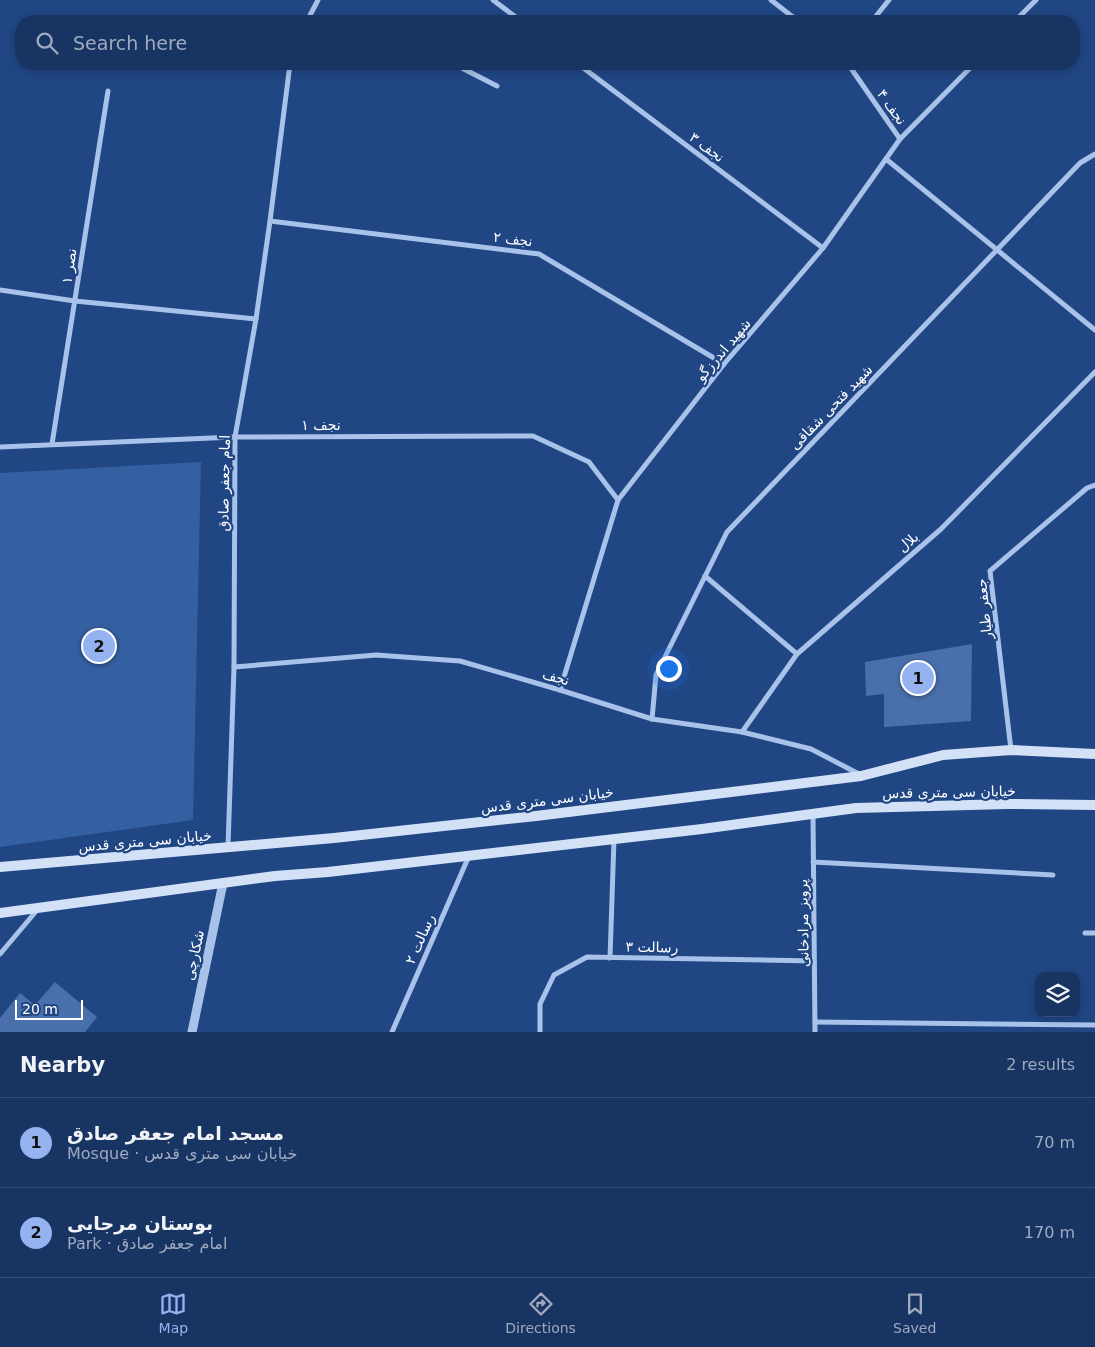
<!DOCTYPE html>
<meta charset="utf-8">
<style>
body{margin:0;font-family:"DejaVu Sans",Vazirmatn,sans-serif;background:#213c69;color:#f1f3f6}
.controls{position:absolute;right:15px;bottom:15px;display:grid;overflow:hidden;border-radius:10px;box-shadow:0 2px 8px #0003}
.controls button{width:45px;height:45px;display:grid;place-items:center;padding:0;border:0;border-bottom:1px solid #364f78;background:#183463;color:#f1f3f6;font:25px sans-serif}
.scale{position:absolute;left:15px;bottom:12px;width:68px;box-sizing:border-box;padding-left:5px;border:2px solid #fff;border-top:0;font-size:14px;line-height:18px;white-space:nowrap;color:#fff;-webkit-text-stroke:4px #204684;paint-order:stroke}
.you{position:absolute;left:668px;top:668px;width:18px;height:18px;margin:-12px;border:4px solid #fff;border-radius:50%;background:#1a73e8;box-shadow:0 0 0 8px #1a73e833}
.badge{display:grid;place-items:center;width:32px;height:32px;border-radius:50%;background:#95b2f1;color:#111;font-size:16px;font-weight:700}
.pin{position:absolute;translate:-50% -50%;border:2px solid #fff;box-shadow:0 1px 5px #0006}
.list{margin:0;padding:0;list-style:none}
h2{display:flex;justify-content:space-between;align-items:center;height:65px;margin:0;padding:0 20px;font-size:21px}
h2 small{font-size:16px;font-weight:400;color:#9faabe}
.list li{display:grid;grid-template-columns:32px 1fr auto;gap:15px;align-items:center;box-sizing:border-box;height:90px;padding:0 20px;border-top:1px solid #364f78}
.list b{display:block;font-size:19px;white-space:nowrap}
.list p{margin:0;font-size:16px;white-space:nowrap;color:#9faabe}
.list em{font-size:16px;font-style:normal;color:#9faabe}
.icon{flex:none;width:28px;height:28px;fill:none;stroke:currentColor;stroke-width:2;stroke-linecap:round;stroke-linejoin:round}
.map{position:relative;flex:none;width:1095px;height:1032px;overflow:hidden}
.search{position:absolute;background:#183463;box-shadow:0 2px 8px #0003;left:15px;right:15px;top:15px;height:55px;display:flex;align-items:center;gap:12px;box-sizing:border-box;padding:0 18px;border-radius:20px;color:#9faabe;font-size:19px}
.sheet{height:245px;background:#183463}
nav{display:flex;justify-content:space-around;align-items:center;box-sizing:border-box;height:70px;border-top:1px solid #364f78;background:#183463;font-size:14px;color:#9faabe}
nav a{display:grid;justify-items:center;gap:2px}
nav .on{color:#95b2f1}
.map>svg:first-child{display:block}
</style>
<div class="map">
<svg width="1095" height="1032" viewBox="0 0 1095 1032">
<rect width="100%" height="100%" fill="#204684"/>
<polygon fill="#345fa1" points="201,462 193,820 0,847 0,473"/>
<g fill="#4970ac">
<polygon points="972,644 971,721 884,727 884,694 866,696 865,662"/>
<polygon points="55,982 97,1017 85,1032 0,1032 0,1018 20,993 35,1005"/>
</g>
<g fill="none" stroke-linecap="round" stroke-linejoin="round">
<g stroke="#a8c2e9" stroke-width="5">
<polyline points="493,0 521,21"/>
<polyline points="771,0 798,21"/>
<polyline points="307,21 318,0"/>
<polyline points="872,21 889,0"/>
<polyline points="1015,21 1036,0"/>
<polyline points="454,64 497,86"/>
<polyline points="578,64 823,248"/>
<polyline points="848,64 900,139"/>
<polyline points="886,159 1095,330"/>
<polyline points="270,221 539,254 724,364"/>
<polyline points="0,290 75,301 256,319"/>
<polyline points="52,444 108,91"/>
<polyline points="0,447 235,437 533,436 589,462 618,500"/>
<polyline points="705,576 797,654"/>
<polyline points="234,667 376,655 460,661 560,690 652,719 742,732 811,749 859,774"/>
<polyline points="560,690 618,500 724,364 823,248 900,139 974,64"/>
<polyline points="652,719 656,675 727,532 1080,163 1095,154"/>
<polyline points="742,732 797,654 941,529 1095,372"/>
<polyline points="1011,750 990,571 1087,488 1095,485"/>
<polyline points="813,814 815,1032"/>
<polyline points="228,847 234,667 235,437 256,319 270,221 290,64"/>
<polyline points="813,862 1053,875"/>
<polyline points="1085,933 1095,933"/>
<polyline points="0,954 38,909"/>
<polyline points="610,958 614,839"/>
<polyline points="815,1022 1095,1025"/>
<polyline points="392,1032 469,856"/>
<polyline points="540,1032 540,1004 554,975 587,957 814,961"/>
</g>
<polyline stroke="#a8c2e9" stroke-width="9" points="192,1032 223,883"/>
<g stroke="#d3e1f7" stroke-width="10">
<polyline points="0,867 334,838 536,816 861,776 943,755 1011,750 1095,754"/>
<polyline points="0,913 275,876 328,872 702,829 856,808 1008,804 1095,805"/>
</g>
</g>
<g text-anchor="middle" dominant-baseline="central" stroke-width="4.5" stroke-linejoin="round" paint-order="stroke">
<g font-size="14" fill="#fff" stroke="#204684">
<text transform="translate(892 107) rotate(55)">نجف ۴</text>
<text transform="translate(707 147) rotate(37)">نجف ۳</text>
<text transform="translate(513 239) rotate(7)">نجف ۲</text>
<text transform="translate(69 266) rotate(-81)">نصر ۱</text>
<text transform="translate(723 350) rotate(-50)">شهید اندرزگو</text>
<text transform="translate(831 407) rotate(-46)">شهید فتحی شقاقی</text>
<text x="321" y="425">نجف ۱</text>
<text transform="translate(224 483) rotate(-89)">امام جعفر صادق</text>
<text transform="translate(908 542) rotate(-41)">بلال</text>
<text transform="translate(984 609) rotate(-96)">جعفر طیار</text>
<text transform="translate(556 677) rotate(16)">نجف</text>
<text transform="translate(949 792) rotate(-1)">خیابان سی متری قدس</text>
<text transform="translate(547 800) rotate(-7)">خیابان سی متری قدس</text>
<text transform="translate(145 841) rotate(-5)">خیابان سی متری قدس</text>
<text transform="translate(803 923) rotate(-91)">پرویز مرادخانی</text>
<text transform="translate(420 939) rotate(-66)">رسالت ۲</text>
<text transform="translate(652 947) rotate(1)">رسالت ۳</text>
<text transform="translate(194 955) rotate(-78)">شکارچی</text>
</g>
</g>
</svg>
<div class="controls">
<button><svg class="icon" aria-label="layers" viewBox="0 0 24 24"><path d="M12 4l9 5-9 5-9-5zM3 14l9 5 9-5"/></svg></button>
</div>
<div class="scale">20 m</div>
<div class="you"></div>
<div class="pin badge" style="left:918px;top:678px">1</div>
<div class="pin badge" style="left:99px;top:646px">2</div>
<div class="search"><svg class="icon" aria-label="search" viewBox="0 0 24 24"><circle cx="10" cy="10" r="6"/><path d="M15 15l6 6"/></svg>Search here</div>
</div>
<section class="sheet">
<h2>Nearby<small>2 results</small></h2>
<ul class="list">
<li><span class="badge">1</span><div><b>مسجد امام جعفر صادق</b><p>Mosque · خیابان سی متری قدس</p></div><em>70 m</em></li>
<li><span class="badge">2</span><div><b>بوستان مرجایی</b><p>Park · امام جعفر صادق</p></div><em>170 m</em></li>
</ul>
</section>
<nav>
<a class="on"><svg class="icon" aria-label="map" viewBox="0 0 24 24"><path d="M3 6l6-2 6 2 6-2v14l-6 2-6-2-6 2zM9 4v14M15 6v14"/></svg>Map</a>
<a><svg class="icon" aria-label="directions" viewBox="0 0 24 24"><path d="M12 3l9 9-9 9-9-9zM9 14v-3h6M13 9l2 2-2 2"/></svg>Directions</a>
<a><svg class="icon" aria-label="saved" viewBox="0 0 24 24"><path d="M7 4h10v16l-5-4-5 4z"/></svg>Saved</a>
</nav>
